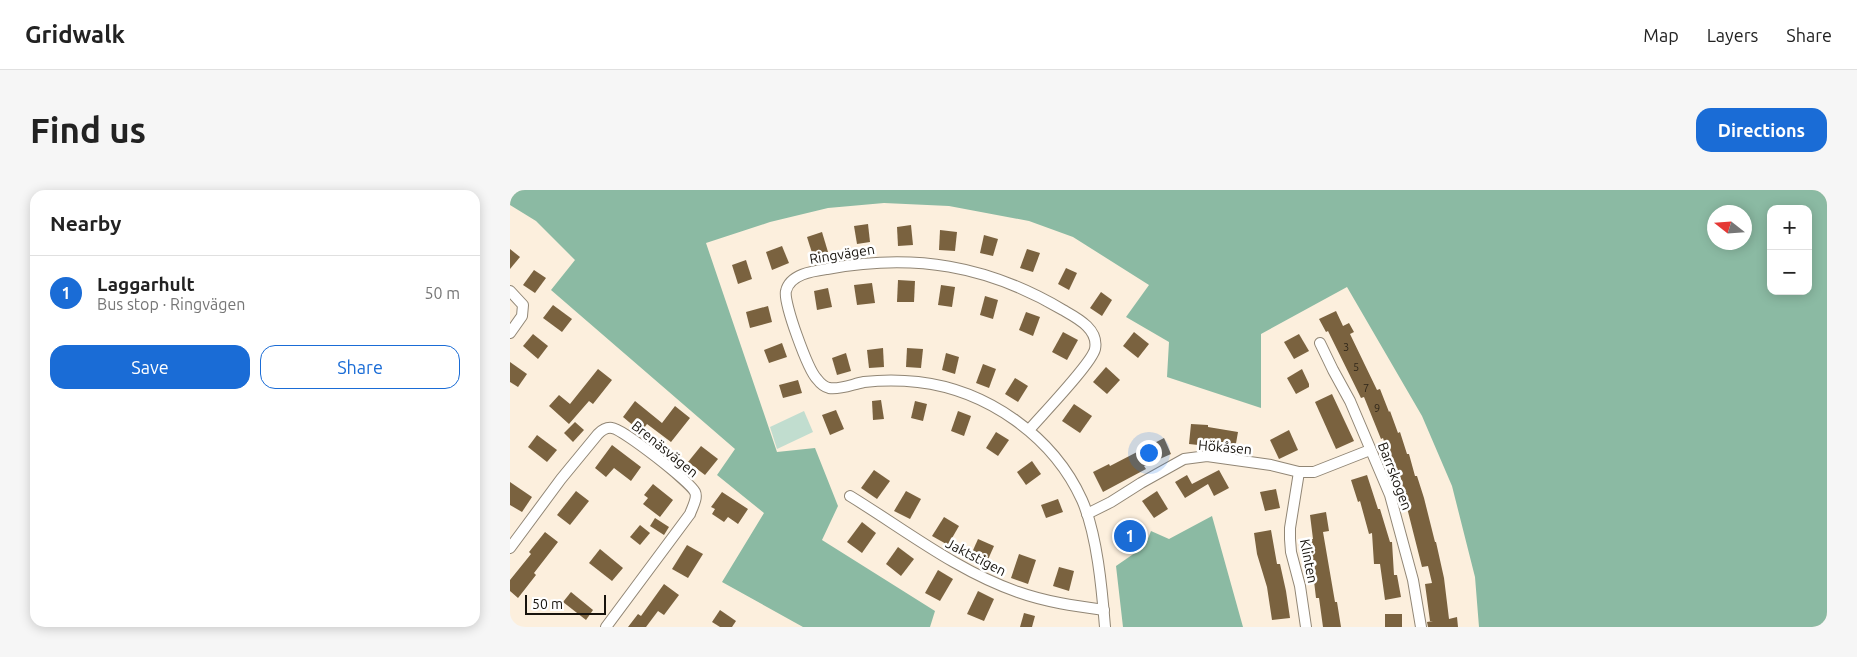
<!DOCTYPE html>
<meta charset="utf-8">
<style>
body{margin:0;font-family:Ubuntu,sans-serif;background:#f6f6f6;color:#222}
.controls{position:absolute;right:15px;top:15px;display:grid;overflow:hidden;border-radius:10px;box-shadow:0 2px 12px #0003}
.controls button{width:45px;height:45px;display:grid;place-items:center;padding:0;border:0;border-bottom:1px solid #e0e0e0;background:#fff;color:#222;font:25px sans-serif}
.compass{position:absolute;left:1197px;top:15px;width:45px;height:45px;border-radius:50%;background:#fff;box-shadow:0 2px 12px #0003;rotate:287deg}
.scale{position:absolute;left:15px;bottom:12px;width:81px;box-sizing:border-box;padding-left:5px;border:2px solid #17130d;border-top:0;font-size:14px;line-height:18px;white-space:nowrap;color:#17130d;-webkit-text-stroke:4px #fff;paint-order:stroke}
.you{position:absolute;left:638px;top:262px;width:18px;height:18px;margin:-12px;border:4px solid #fff;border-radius:50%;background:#1a73e8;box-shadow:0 0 0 8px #1a73e833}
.badge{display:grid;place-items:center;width:32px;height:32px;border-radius:50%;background:#1a6cd6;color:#fff;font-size:16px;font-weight:700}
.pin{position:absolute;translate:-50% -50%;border:2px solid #fff;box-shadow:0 1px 5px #0006}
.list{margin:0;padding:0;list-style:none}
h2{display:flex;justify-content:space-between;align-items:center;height:65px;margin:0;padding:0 20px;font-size:21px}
h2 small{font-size:16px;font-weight:400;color:#767676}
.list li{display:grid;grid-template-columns:32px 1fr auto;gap:15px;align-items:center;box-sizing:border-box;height:75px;padding:0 20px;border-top:1px solid #e0e0e0}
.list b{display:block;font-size:19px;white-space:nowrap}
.list p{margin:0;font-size:16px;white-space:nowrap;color:#767676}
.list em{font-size:16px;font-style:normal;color:#767676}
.actions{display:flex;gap:10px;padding:15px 20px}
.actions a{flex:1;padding:11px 0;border:1px solid #1a6cd6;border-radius:15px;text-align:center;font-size:18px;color:#1a6cd6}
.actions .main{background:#1a6cd6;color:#fff}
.map{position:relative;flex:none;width:1317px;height:437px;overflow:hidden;border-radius:15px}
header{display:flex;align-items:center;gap:30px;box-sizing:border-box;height:70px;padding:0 25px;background:#fff;border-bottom:1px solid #e0e0e0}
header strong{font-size:24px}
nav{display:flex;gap:28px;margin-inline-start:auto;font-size:18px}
.intro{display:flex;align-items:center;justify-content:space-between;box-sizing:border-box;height:120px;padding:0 30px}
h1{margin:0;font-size:35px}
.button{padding:12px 22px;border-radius:15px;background:#1a6cd6;color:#fff;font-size:18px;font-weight:700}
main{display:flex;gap:30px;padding:0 30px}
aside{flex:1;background:#fff;border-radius:15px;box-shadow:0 2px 12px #0003}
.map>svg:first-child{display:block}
</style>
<header>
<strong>Gridwalk</strong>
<nav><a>Map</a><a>Layers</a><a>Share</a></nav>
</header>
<div class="intro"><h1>Find us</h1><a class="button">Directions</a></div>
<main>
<aside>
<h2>Nearby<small></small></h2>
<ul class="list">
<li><span class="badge">1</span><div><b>Laggarhult</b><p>Bus stop · Ringvägen</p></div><em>50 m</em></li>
</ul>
<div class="actions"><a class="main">Save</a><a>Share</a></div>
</aside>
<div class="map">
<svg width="1317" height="437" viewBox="0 0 1317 437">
<rect width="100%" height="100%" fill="#fcefdd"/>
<polygon fill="#c1ddcf" points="294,221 303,242 267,259 260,237"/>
<g fill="#8bbaa3" fill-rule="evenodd">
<path d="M0,0H1317V437H969L965,387L942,296L912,226L837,97L751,144V218L657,187L659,152L616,127L639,95L563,47L519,31L439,16L374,13L318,18L260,32L196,53L267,262L305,258L328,316L312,350L425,421L420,437H293L212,392L254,323L207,285L225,259L41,100L65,70L26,31L0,15ZM1261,19H1298V101H1261ZM1234,22V52H1204V22Z"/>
<polygon points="702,326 733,437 613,437 606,376 635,356 641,341 659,349"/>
</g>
<g fill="#7a623f">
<polygon points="358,34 360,52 347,54 344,36"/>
<polygon points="401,35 403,55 388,56 387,37"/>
<polygon points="430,40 447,42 445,61 429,60"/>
<polygon points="312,42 318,62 303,66 297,47"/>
<polygon points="474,45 488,49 483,66 470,63"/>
<polygon points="272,56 279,73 262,80 256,62"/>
<polygon points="0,59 10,67 0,79"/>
<polygon points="517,59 530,63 523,82 510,78"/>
<polygon points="236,70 242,89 228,94 222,75"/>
<polygon points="556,78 567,83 559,100 548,94"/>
<polygon points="24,80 36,88 25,103 13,95"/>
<polygon points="388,90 405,91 404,112 387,112"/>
<polygon points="362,93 365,113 347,115 344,95"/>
<polygon points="431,95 445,97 442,117 428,115"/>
<polygon points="318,98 322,117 307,120 304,101"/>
<polygon points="591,102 602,110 592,126 580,118"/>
<polygon points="475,106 488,110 483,129 470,125"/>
<polygon points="43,115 62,129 52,142 33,128"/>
<polygon points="258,116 262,132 240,138 236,122"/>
<polygon points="826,121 833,136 839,133 844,142 840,144 867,200 870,199 879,222 880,221 888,243 890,242 897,264 899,264 905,286 907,286 914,308 925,352 926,352 934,388 939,429 947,427 948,437 918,437 917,432 923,431 920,431 915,394 922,393 918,376 912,377 890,290 887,291 882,269 880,270 873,248 871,249 854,207 851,208 818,141 816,142 809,129"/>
<polygon points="516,122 530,127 523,146 509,140"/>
<polygon points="553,142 568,150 557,170 542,162"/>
<polygon points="624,142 639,154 628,168 613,156"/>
<polygon points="23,144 38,156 28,169 13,156"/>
<polygon points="789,144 799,161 784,169 774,152"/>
<polygon points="272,153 277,167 259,173 254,160"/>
<polygon points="373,158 374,177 359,178 357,160"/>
<polygon points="397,158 413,159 411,178 396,177"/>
<polygon points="336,163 341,181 327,185 322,168"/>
<polygon points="436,163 449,167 445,184 432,180"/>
<polygon points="0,172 17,184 8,197 0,192"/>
<polygon points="473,174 486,179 479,198 466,193"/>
<polygon points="596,177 610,190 597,204 583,192"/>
<polygon points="88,179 102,190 83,214 79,211 59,234 39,216 49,205 60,214"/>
<polygon points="792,179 799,194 799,197 786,204 777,188"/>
<polygon points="505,188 518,196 508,212 495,204"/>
<polygon points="288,190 292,203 273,208 269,195"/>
<polygon points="822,204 844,251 826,259 805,212"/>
<polygon points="371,210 374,229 363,230 362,211"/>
<polygon points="125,211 152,233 165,216 180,228 161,252 137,234 131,242 113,227"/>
<polygon points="405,211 417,214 413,231 401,228"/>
<polygon points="564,214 582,226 570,243 552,231"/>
<polygon points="326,220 334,239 320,245 312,225"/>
<polygon points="448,221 461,226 454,246 441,241"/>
<polygon points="65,232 74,240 63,252 54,243"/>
<polygon points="681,234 698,235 698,237 728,242 725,259 679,254"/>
<polygon points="779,240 788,260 769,269 760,250"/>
<polygon points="486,242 499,250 488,266 476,258"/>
<polygon points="27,245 47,260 37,272 18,257"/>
<polygon points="654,248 661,264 634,276 636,279 593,302 583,282 599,274 600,276"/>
<polygon points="102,255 131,277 121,291 104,278 96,287 85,278"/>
<polygon points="191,256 208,269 195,285 178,272"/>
<polygon points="522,271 531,284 516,295 507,282"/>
<polygon points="364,280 380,291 367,309 351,298"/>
<polygon points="709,280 719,298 704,306 698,294 675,308 665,292 677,285 682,294"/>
<polygon points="857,285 868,319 870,319 880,352 882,352 884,385 887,385 891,407 875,410 870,374 864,374 862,343 859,344 850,311 848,312 841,290"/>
<polygon points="0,292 22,307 12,322 0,315"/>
<polygon points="143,294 163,310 150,327 133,314 138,308 134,305"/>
<polygon points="766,299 770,318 755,321 750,302"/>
<polygon points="66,301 79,311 60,335 47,325"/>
<polygon points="396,301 411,309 400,329 384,321"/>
<polygon points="647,301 658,319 644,328 632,311"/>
<polygon points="212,302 238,319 228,334 218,327 214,332 202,324 205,319 201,317"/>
<polygon points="548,309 553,322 536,328 531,315"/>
<polygon points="816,322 819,341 813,342 825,412 827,412 831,437 813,437 809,408 806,408 804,391 805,391 796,350 803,349 800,325"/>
<polygon points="434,327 449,336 438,355 422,346"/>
<polygon points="145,328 159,337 154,345 140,336"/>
<polygon points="352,332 366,343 352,363 337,352"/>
<polygon points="130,335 140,343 130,355 120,347"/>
<polygon points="761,340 767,374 770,374 776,401 780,428 762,430 757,397 747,364 744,343"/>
<polygon points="35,342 48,352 24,383 26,385 8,408 0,401 0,390 21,364 19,362"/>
<polygon points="468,349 484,356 476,374 460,367"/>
<polygon points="177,355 193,364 178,388 162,379"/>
<polygon points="388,357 404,369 391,386 376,374"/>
<polygon points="90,359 113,378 102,391 79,373"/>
<polygon points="509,364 526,370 518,394 501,388"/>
<polygon points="549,377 564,381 559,401 543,396"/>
<polygon points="428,380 443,389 430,411 415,403"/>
<polygon points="154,394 169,405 154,425 148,421 136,437 118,437 128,424 131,426"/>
<polygon points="468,401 484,409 474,431 457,424"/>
<polygon points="61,402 83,420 76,430 53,412"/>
<polygon points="210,420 226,431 222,437 210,437 202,432"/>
<polygon points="514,423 525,426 522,437 510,437"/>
<rect x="875" y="424" width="17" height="13"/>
</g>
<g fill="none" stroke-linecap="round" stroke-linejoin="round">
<defs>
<g id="minor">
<polyline points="0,101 13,115 12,126 0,143"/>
<polyline points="810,153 823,180 840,211 880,305 903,390 911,437"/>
<path d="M519,240C531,226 582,173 585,159C589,139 567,128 553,120C477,75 404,63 317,79C303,81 280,84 276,101C273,112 298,180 307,189C310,193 315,197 319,198C330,200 343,194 354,192C372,190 390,190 408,192C477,200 543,246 572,310C587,344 592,399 595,437"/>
<polyline points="789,282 780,338 780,349 781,362 790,396 796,437"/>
<path d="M340,306C394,339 447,381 508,402C536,412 565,416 594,420"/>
<polyline points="577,324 601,312 631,293 674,269 697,266 761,275 789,282 804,282 860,260"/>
<path d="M0,358L51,289L88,244C92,240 96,237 102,238C113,239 180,292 185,302C188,308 182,318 180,324L96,437"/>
</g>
</defs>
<use href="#minor" stroke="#918675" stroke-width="12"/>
<use href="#minor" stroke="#fff" stroke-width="10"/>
</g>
<g text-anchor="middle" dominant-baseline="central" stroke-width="5" stroke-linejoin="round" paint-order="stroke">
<g font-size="11" fill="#30271a">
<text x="836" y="157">3</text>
<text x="846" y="177">5</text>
<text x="856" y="198">7</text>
<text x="867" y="218">9</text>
</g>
<g font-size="14" fill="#17130d" stroke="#fff">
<text transform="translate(332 64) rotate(-9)">Ringvägen</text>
<text transform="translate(715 257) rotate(5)">Hökåsen</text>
<text transform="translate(155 259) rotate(39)">Brenäsvägen</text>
<text transform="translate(885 286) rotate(69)">Barrskogen</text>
<text transform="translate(466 367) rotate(27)">Jaktstigen</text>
<text transform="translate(799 371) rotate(79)">Klinten</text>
</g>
</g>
</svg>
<div class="controls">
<button>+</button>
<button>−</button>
</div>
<svg class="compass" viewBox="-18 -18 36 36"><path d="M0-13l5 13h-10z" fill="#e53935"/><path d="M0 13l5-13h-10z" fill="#767676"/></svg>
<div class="scale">50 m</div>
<div class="you"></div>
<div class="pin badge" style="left:620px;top:346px">1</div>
</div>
</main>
